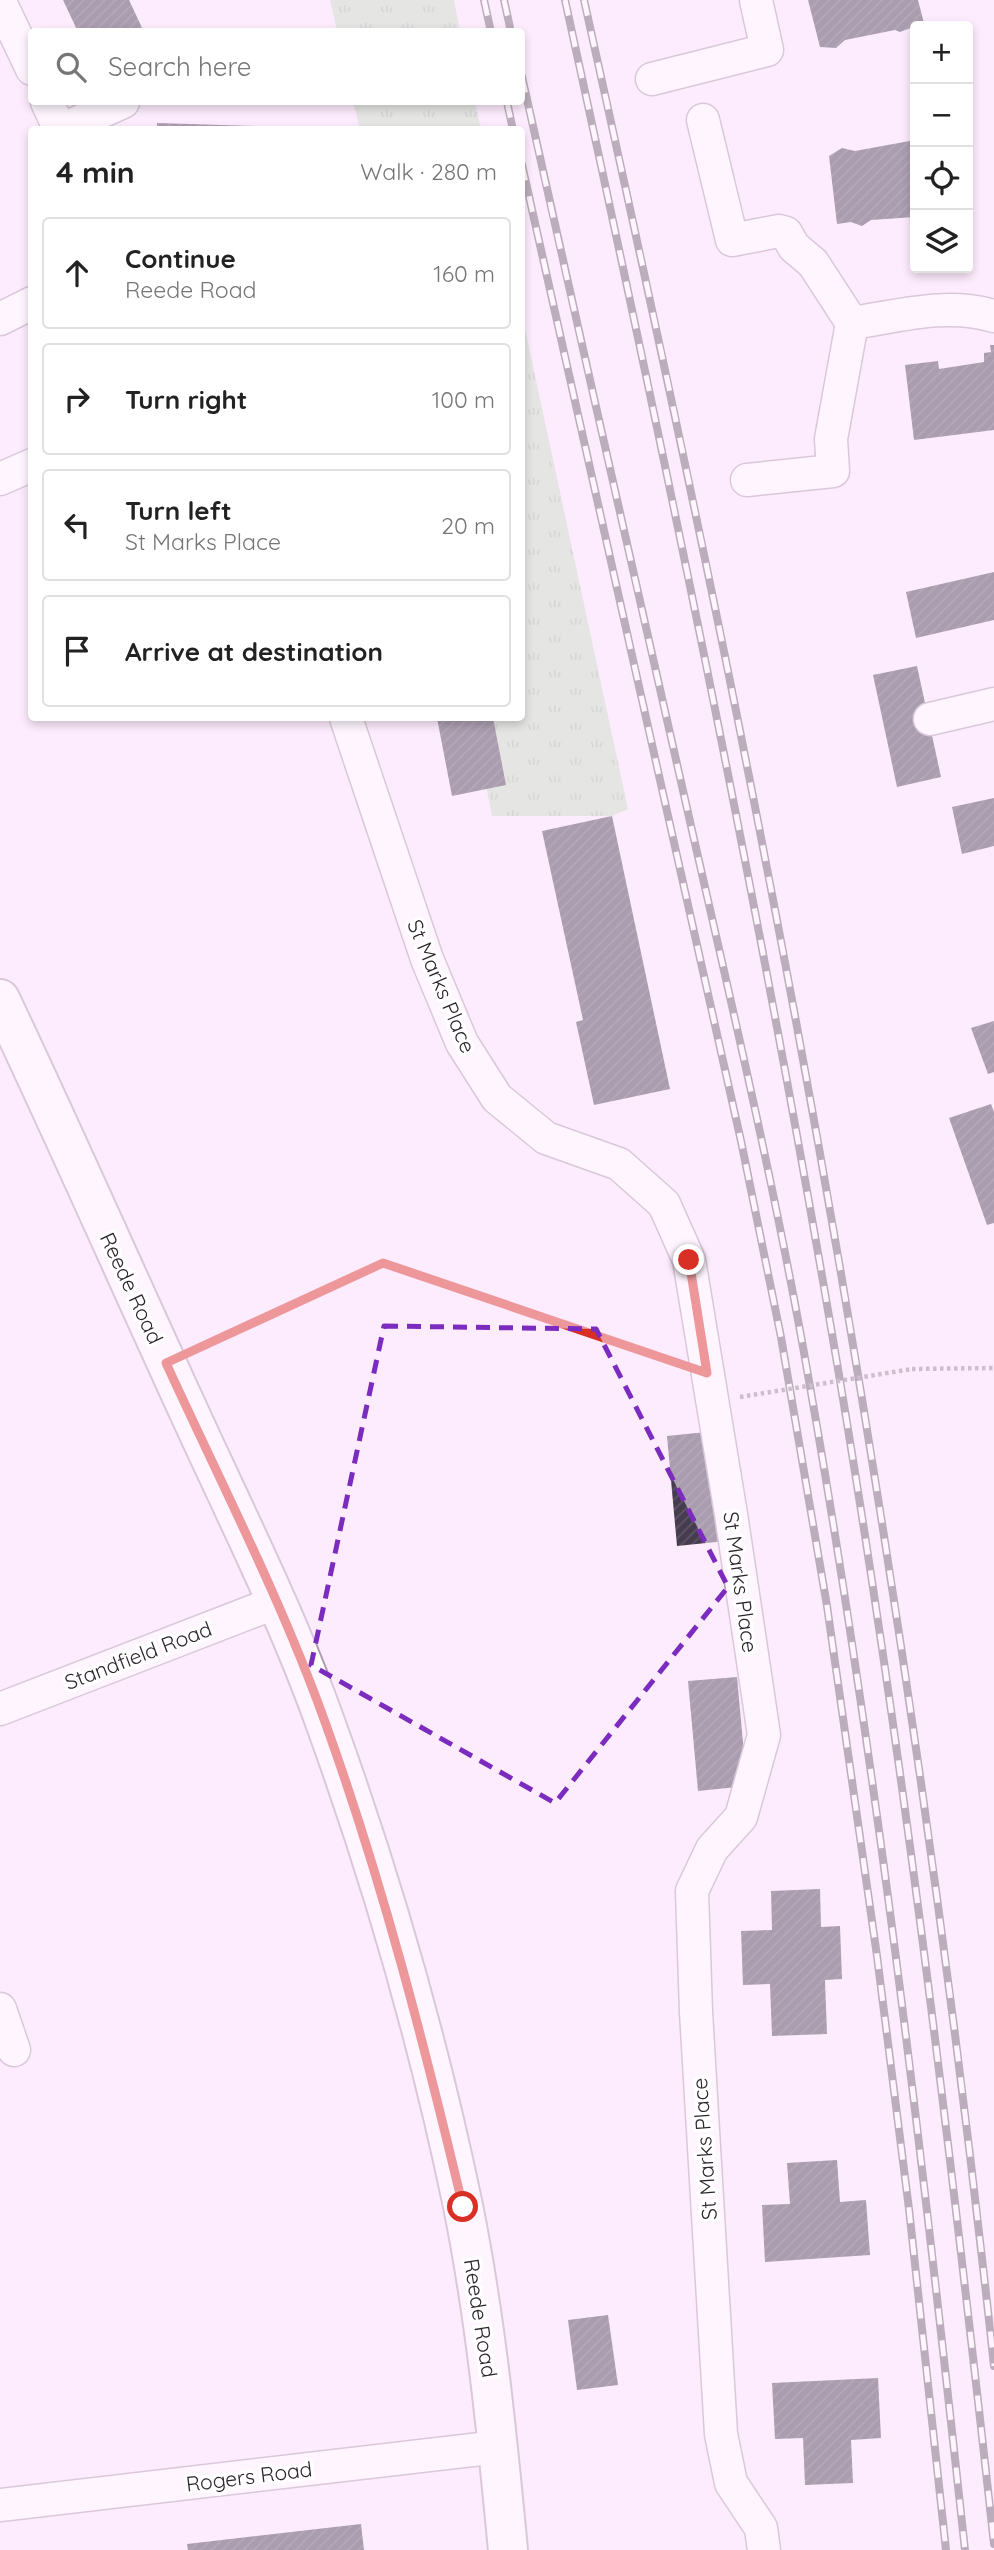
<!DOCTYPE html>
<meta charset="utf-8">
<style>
body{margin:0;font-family:Quicksand,sans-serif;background:#f6f6f6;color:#222}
.controls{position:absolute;right:21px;top:21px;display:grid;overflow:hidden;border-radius:7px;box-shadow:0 4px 10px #0003}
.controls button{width:63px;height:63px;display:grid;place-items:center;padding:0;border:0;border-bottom:2px solid #e0e0e0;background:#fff;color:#222;font:35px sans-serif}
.stop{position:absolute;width:21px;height:21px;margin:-16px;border:5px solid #d93025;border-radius:50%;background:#fff}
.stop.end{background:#d93025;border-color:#fff;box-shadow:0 2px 7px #0008}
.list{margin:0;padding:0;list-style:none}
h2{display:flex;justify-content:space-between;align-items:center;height:91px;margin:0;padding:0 28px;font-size:30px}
h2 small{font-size:23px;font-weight:400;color:#767676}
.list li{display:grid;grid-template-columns:46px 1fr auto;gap:21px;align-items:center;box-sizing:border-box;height:112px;margin:0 14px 14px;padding:0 14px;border:2px solid #e0e0e0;border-radius:7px}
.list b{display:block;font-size:26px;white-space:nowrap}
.list p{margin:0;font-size:23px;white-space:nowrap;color:#767676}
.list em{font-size:23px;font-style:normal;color:#767676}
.icon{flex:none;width:38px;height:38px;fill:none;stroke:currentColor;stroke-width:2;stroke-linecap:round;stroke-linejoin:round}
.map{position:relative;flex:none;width:994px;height:2550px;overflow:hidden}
.search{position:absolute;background:#fff;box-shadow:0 4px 10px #0003;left:28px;top:28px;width:497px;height:77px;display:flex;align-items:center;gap:18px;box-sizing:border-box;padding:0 24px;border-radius:7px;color:#767676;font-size:26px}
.panel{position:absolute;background:#fff;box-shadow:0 4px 10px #0003;left:28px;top:126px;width:497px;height:595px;border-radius:7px}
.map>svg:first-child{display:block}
</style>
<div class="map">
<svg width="994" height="2550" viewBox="0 0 994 2550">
<defs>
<pattern id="grass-tufts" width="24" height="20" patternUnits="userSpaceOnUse" patternTransform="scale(1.75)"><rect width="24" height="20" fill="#c7dbc6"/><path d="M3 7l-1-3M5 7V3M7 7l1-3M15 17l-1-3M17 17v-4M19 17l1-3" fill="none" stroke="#abbcaa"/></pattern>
<pattern id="building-hatch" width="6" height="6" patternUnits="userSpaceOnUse" patternTransform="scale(1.75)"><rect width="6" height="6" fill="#463c50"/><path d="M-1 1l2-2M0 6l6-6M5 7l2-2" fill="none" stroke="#5e5666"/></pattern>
</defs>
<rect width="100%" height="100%" fill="#fdecfd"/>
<g fill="url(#grass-tufts)">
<polygon points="330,0 454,0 460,31 337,31"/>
<polygon points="353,102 475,102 481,129 360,129"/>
<polygon points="522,315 628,809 612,816 492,816 473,718 522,718"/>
</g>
<g fill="url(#building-hatch)">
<polygon points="63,0 129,0 144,32 78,32"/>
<polygon points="808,0 918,0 924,23 900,32 895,30 845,40 836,48 820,47"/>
<polygon points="157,123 254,126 261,130 157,130"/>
<polygon points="915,140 915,217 871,220 862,226 851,222 837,224 829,156 842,148 855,151"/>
<polygon points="990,345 994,345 994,430 914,440 905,365 938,361 939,369 984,362 984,353 991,352"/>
<polygon points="994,572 994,620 916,638 906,592"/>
<polygon points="917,666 941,777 897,787 873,675"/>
<polygon points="437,718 493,718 506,785 452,796"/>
<polygon points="994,798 994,846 962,854 952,807"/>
<polygon points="612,816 670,1089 594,1105 576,1022 583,1020 542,831"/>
<polygon points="994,1021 994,1072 988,1074 971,1028"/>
<polygon points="991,1104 994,1112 994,1223 987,1225 949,1118"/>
<polygon points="716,1431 726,1541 677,1546 667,1436"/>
<polygon points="737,1677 747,1786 698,1791 688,1681"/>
<polygon points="820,1889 821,1927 840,1926 842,1979 825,1980 827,2034 772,2036 770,1984 743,1985 741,1931 772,1930 771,1891"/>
<polygon points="837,2160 840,2202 866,2200 870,2255 765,2262 762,2205 790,2204 787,2163"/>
<polygon points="608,2315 618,2385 577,2390 568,2320"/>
<polygon points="878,2378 881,2438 851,2440 853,2483 805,2485 803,2438 775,2439 772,2383"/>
<polygon points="361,2524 364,2550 188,2550 187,2544"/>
</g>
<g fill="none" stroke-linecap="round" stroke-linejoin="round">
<defs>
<g id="minor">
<polyline points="0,2 32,69"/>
<polyline points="652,79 767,50 756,0"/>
<polyline points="47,102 60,130"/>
<polyline points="703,120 732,240 779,231 786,233 794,247 813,263 852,323 831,439 833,471 747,480"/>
<polyline points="61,130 123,102"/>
<polyline points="0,319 32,303"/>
<path d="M852,323C900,316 945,302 994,316"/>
<polyline points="0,479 32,465"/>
<polyline points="346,718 427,959 462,1043 497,1098 546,1138 619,1164 664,1204 689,1260 731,1514 764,1735 741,1817 712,1849 692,1891 696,2012 721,2434 731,2483 761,2528 764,2550"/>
<polyline points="930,719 994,704"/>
<polyline points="0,1709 277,1602"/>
<polyline points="0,2009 14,2050"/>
<polyline points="0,2505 498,2447"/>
</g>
<path id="tertiary" d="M0,999C65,1136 126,1275 189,1412C236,1515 287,1616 325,1722C382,1879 429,2043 463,2206C486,2320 497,2435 508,2550"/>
</defs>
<use href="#minor" stroke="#b09bb0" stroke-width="35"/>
<use href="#tertiary" stroke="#b09bb0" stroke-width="42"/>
<g stroke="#928692" stroke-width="4.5" stroke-dasharray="3.5 3.5" stroke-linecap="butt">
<polyline points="200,1347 383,1263 671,1361"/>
<polyline points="912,1369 994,1368"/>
</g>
<use href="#minor" stroke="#fff" stroke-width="32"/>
<use href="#tertiary" stroke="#fff" stroke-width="38"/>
<defs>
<g id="rail">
<polyline points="484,0 491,32"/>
<polyline points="504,0 511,32"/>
<path d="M565,0C661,439 754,879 830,1322C900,1727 949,2136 994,2544"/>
<path d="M584,0C640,252 695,503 745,756C851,1288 936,1826 994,2366"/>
<path d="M522,77C577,324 633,570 689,817C728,989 769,1162 801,1336C874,1738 921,2144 965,2550"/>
<polyline points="507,102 513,130"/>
<polyline points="522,165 741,1141 781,1337 827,1606 877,1956 909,2209 946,2550"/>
</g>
</defs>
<use href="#rail" stroke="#6c616c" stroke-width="8"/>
<use href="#rail" stroke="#fff" stroke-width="5" stroke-dasharray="16" stroke-linecap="butt"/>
<polyline stroke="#928692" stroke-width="4.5" stroke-dasharray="3.5 3.5" stroke-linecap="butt" points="740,1397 912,1369"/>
</g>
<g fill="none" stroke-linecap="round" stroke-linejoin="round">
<path stroke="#d93025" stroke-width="9" d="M463,2207C424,2043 382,1880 325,1722C281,1599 220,1481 166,1363L383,1263L707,1373L689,1260"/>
</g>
<path d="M0 0H994V2550H0ZM384,1326L596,1329L728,1587L555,1803L311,1665Z" fill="#fdecfd" fill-opacity=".55" fill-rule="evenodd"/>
<path fill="none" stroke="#7b2cbf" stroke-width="5" stroke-dasharray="14 9" stroke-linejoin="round" d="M384,1326L596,1329L728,1587L555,1803L311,1665Z"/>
<g text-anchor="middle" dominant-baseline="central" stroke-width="7" stroke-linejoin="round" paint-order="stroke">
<g font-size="21" fill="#2c242c" stroke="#fff">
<text transform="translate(442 986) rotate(67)">St Marks Place</text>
<text transform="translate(132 1288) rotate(65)">Reede Road</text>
<text transform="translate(741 1582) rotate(82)">St Marks Place</text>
<text transform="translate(138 1655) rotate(-21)">Standfield Road</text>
<text transform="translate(704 2149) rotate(-94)">St Marks Place</text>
<text transform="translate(481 2318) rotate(81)">Reede Road</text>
<text transform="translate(249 2476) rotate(-7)">Rogers Road</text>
</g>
</g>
</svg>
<div class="controls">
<button>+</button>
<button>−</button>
<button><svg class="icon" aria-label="locate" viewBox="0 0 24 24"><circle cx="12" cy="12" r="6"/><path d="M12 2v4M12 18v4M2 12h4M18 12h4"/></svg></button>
<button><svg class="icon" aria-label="layers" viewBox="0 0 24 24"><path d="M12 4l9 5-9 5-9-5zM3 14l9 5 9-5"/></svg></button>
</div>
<div class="stop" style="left:463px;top:2207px"></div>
<div class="stop end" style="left:689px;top:1260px"></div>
<div class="search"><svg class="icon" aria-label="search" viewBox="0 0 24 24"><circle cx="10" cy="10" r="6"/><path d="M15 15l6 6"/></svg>Search here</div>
<section class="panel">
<h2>4 min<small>Walk · 280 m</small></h2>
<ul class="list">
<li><svg class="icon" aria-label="ahead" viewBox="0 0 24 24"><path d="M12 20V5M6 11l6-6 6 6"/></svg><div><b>Continue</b><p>Reede Road</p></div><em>160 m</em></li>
<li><svg class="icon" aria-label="right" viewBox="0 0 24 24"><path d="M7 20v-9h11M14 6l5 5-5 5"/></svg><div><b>Turn right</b></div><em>100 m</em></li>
<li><svg class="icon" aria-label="left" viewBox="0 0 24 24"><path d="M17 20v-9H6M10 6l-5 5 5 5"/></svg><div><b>Turn left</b><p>St Marks Place</p></div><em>20 m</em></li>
<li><svg class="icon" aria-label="arrive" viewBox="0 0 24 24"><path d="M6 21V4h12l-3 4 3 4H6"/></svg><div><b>Arrive at destination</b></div></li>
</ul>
</section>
</div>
